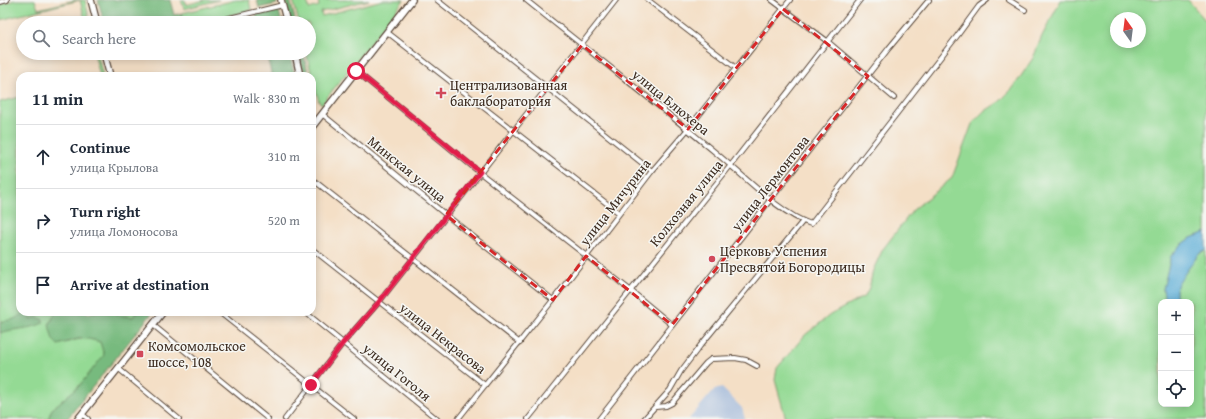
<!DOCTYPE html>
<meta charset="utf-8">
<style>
body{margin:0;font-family:"Gentium Book Plus",serif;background:#f2f2f3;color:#1f2937}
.controls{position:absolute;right:12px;bottom:12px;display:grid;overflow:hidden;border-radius:8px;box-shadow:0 2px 10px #0003}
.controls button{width:36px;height:36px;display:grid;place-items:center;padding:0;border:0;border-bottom:1px solid #e0e1e3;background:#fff;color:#1f2937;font:20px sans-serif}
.compass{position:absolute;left:1110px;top:12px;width:36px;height:36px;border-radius:50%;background:#fff;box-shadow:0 2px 10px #0003;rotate:346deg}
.stop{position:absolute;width:12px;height:12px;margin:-9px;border:3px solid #e11d48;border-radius:50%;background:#fff}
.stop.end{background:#e11d48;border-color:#fff;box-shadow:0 1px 4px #0008}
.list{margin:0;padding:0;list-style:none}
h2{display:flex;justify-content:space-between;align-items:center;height:52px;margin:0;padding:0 16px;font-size:17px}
h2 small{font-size:13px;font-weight:400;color:#747a83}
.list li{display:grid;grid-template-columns:26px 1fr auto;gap:12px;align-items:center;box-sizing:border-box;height:64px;padding:0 16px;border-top:1px solid #e0e1e3}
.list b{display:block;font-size:15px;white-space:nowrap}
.list p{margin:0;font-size:13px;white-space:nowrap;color:#747a83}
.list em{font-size:13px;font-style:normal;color:#747a83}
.icon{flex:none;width:22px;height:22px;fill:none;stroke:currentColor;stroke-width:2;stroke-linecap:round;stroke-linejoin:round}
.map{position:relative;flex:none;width:1206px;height:419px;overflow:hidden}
.search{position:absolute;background:#fff;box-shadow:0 2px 10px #0003;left:16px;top:16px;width:300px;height:44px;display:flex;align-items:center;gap:10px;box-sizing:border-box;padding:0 14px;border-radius:22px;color:#747a83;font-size:15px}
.panel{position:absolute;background:#fff;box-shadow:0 2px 10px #0003;left:16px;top:72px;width:300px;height:244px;border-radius:12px}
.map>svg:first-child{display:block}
</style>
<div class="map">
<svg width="1206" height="419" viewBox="0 0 1206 419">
<rect width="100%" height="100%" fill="#f6f6f2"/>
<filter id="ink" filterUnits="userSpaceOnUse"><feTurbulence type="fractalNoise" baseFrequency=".025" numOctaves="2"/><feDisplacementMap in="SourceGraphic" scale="8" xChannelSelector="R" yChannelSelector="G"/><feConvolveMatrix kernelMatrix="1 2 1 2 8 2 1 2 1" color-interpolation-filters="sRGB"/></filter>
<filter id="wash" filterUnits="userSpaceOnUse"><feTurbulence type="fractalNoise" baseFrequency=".012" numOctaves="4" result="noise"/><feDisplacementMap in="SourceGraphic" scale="16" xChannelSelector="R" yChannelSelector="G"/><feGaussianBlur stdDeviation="0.9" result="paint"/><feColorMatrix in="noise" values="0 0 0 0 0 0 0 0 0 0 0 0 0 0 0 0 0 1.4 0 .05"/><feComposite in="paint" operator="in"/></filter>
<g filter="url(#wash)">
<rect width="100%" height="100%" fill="#f4dfc6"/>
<polygon fill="#b5c6de" points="722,388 742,408 745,419 689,419 714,390"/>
<g fill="#94da94" stroke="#688259" fill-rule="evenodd">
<polygon points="16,0 35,0 38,9 76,0 85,0 90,23 86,23 80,0 0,20 0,4"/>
<polygon points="181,0 185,0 186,5 205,0 219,0 184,9"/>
<polygon points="236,0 249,0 251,10 199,23 185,23 182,13"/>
<polygon points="293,0 307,0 309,9 319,6 318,0 369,0 321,12 322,16 383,0 404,0 322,104 319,102 306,53 309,53 309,23 299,23"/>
<path d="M1061,0H1188L1206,21V232L1191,238L1180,246L1171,256L1163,289L1165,302H1161V404H1191V302H1176V289L1178,283L1196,258L1200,253L1206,251V419H786L775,380L777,368L805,335L830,315L865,296L869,289L873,270L883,249L913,210L952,178L972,124L982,113L999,102L1013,88L1033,58L1042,36ZM1116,18H1140V42H1116Z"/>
<polygon points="94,53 97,53 103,76 100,76"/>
<polygon points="20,97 20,312 56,312 49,325 58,345 75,340 87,338 100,342 105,355 79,386 52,409 48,419 0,419 0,102"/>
<polygon points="119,312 137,312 133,317 117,315"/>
</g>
<g fill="#77ba7e" stroke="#59724e">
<polygon points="98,0 170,0 174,15 182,13 185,23 104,23"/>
<polygon points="257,0 276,0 277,4 259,8"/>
<polygon points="285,0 290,0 296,23 291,23"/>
<polygon points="278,8 282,23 258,23 256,14"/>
<polygon points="266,53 289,53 295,76 272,76"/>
<polygon points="299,53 303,53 309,76 305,76"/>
<path d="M56,312H86L88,314L93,312H119L117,315L133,317L137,312H153L67,419H48L52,409L79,386L104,355L100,342C82,336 76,339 58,345L53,340L49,325Z"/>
<path d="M26,313L30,319L38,317L43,320V323C29,330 14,328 0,333V322C4,320 9,321 14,319C18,317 21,314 26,313Z"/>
</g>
<polygon fill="#5cadd7" stroke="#4c6c7a" points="1206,232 1206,251 1200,253 1196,258 1178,283 1176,289 1176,302 1165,302 1163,289 1171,256 1180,246 1191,238"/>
</g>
<g filter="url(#ink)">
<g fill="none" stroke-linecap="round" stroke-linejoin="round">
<defs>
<g id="street">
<polyline points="437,0 652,171"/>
<path d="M526,0C589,51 654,101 716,153C742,174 780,214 811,224L957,36L979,6L987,0"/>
<polyline points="648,0 736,68"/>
<polyline points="772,0 827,41 894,98"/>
<polyline points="1009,0 1025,10"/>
<polyline points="0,2 7,0"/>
<polyline points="209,23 283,5"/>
<polyline points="387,32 619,213"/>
<polyline points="356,71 479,172 630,290 672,325"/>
<polyline points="322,114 446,215 553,300"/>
<polyline points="312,179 520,343"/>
<polyline points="312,249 485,385"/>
<polyline points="219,312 354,419"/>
<polyline points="305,312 437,419"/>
<polyline points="153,325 268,419"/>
<polyline points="119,369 179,419"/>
<polyline points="656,407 666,406 672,403 706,363 711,359 735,358 746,360 757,366"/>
<polyline points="82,414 88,419"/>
<polyline points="285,419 343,343 379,302 616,0"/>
<polyline points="458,419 553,300 652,171 688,129 790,0"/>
<polyline points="528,419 731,165 860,0"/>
<polyline points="599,419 889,48 929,0"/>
<polyline points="644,419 670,390 681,371 700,346 803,221"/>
</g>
<g id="secondary">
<polyline points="91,0 97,23"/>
<polyline points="281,0 287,23"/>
<polyline points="104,53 110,76"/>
<polyline points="295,53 300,76"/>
<polyline points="312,127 412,0"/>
<polyline points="78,419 163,312"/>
</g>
</defs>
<use href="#street" stroke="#574537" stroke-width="6"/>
<use href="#secondary" stroke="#574537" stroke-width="8"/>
<use href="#street" stroke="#fff" stroke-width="4"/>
<use href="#secondary" stroke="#fff" stroke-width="5.5"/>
</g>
</g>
<g fill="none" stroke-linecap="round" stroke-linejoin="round" filter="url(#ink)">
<polyline stroke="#e11d48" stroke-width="5" points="311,385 343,343 379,302 480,172 356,71"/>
</g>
<path fill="none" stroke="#d62828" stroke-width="3" stroke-dasharray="8 5" stroke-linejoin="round" d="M783,9L868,76L672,325L586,256L553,300L446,215L582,45L688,129Z"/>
<g fill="#d1495b" stroke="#f6f6f2" stroke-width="1.5">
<path d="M439 87h4v4h4v4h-4v4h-4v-4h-4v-4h4z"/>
<circle cx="712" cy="259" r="4"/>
<rect x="136" y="350" width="8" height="8" rx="2"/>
</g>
<g text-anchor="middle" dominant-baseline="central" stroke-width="3" stroke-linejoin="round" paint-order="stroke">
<g font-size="14" fill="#3b2a1e" stroke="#f6f6f2" text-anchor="start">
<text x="450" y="85">Централизованная<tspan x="450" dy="16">баклаборатория</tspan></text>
<text x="720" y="251">Церковь Успения<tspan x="720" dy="16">Пресвятой Богородицы</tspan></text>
<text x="148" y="346">Комсомольское<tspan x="148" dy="16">шоссе, 108</tspan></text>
</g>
<g font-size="14" fill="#3b2a1e" stroke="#f6f6f2">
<text transform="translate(671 102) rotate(39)">улица Блюхера</text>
<text transform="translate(407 169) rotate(39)">Минская улица</text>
<text transform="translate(770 183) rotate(-52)">улица Лермонтова</text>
<text transform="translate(615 202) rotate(-52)">улица Мичурина</text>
<text transform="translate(686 203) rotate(-51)">Колхозная улица</text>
<text transform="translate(443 338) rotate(38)">улица Некрасова</text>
<text transform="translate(397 372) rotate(39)">улица Гоголя</text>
</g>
</g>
</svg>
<div class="controls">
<button>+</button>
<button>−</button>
<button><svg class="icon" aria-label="locate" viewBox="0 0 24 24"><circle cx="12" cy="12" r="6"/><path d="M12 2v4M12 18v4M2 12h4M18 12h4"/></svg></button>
</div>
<svg class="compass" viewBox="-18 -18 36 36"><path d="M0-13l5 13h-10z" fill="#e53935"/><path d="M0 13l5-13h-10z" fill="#747a83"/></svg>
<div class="stop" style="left:356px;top:71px"></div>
<div class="stop end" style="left:311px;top:385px"></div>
<div class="search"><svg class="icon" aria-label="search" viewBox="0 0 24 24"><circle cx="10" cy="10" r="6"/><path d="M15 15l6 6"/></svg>Search here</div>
<section class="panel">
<h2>11 min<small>Walk · 830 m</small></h2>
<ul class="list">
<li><svg class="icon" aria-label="ahead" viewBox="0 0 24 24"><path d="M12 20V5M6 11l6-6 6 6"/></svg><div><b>Continue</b><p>улица Крылова</p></div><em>310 m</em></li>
<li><svg class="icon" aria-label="right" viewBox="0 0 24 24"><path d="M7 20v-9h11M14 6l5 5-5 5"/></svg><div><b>Turn right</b><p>улица Ломоносова</p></div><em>520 m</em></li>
<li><svg class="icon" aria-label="arrive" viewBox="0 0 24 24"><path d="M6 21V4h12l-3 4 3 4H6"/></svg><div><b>Arrive at destination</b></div></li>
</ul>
</section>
</div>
